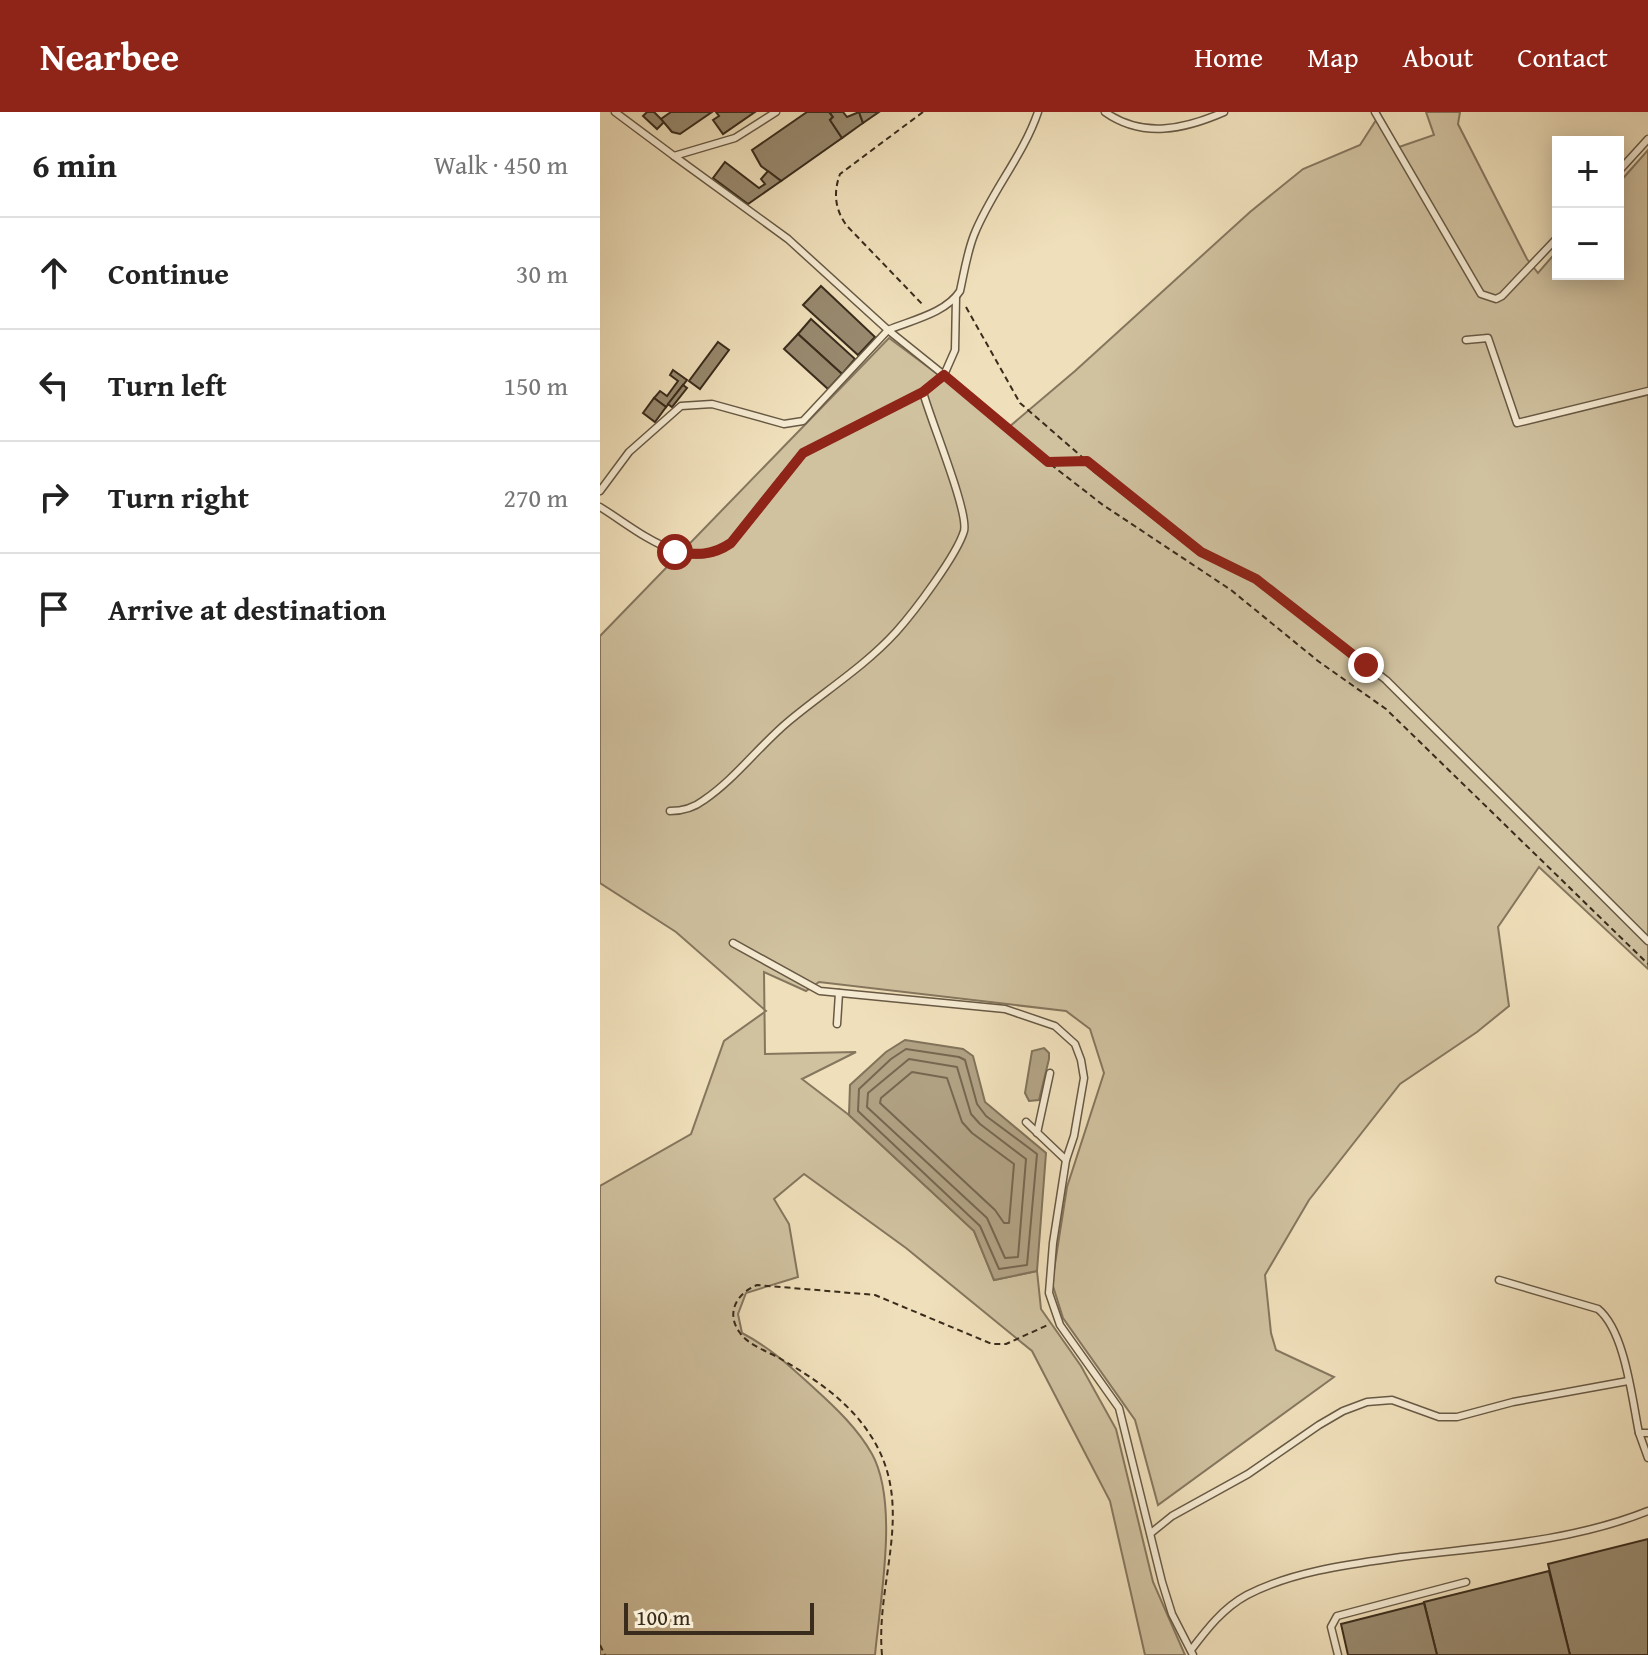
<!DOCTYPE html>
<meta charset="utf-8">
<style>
body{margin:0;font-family:"Gentium Book Plus",serif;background:#f6f6f6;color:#222}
.controls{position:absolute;right:24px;top:24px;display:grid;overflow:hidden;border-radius:0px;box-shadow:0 4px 20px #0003}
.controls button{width:72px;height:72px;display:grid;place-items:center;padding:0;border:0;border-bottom:2px solid #e0e0e0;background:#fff;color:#222;font:40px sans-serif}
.scale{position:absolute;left:24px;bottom:20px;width:190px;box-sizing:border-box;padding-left:8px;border:4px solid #3a2c1c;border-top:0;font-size:22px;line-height:28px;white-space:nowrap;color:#3a2c1c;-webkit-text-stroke:6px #f5ead2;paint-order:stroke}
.stop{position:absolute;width:24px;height:24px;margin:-18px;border:6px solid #8f2418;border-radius:50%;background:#fff}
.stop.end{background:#8f2418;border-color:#fff;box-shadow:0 2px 8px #0008}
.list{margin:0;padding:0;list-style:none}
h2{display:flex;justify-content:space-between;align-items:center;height:104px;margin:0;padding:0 32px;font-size:34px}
h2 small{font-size:26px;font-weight:400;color:#767676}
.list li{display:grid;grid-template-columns:52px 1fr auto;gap:24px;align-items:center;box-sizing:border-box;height:112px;padding:0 32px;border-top:2px solid #e0e0e0}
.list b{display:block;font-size:30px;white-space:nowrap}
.list em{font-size:26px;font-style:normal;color:#767676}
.icon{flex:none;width:44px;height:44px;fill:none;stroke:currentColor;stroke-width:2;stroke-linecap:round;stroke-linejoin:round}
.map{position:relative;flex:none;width:1048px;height:1543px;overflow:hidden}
header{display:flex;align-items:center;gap:48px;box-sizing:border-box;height:112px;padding:0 40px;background:#8f2418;color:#fff}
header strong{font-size:38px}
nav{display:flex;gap:44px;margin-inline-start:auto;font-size:28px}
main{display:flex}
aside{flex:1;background:#fff}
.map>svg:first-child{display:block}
</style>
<header>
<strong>Nearbee</strong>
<nav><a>Home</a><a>Map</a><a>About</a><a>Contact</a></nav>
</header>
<main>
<aside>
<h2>6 min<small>Walk · 450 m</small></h2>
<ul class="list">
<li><svg class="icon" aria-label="ahead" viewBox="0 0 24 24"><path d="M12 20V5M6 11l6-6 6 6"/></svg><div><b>Continue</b></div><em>30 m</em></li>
<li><svg class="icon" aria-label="left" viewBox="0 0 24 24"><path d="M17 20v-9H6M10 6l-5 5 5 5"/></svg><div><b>Turn left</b></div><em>150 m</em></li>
<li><svg class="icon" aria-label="right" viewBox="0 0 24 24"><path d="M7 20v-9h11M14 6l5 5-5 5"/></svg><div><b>Turn right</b></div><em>270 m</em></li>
<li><svg class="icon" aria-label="arrive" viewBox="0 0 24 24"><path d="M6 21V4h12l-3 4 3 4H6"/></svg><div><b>Arrive at destination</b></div></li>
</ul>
</aside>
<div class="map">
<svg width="1048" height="1543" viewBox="0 0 1048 1543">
<rect width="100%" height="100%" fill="#efdfba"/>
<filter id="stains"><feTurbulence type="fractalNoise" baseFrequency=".0025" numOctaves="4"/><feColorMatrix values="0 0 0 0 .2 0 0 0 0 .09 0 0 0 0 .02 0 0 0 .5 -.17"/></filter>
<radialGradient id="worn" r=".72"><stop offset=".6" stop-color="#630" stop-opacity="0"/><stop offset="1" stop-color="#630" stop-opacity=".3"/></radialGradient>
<path fill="#d0c19f" stroke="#85765e" stroke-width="2" d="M826,0H860L858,12L927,147L938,161L958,138V162H1018V72L1048,38V857L939,755L898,815L909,894L877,920L800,972L709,1088L665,1163L671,1221L676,1238L734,1265L558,1393L535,1308L463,1206L452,1171L467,1075L504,961L490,917L466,899L219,870L206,879L164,860L165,942L256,940L202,967L249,1003L374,1119L394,1168L437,1159L441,1197L481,1254L516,1317L553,1470L585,1543H545L510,1389L432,1239L306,1136L204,1062L174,1087L189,1112L198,1165L146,1181L138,1202L142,1221C171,1236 192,1256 215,1277C236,1296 258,1317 272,1342C299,1391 280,1488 275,1543H0V1074L91,1022L124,929L166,899L76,820L0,771V524L289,226L409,315L475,259L650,100L703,57L760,33L780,2L799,35L834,23Z"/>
<g fill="#b1a284" stroke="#81735a" stroke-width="2">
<polygon points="305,928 363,937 373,944 385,990 446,1041 437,1159 394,1168 374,1119 249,1003 250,973 286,940"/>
<polygon points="444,936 449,941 449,947 440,984 439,988 429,989 425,981 432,939"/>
</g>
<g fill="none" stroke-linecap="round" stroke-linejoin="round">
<g stroke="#766750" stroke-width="2">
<polygon points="306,937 359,945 365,948 377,992 386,1004 437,1042 427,1153 399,1157 380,1114 258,999 259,977 291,947"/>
<polygon points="309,947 357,955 371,1002 380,1012 426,1047 418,1145 405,1146 387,1106 267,995 268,981"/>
<polygon points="312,960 347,966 362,1010 372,1021 414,1052 409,1111 404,1111 395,1098 280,991 281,986"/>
</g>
</g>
<g fill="#98896e" stroke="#3a2c1c" stroke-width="2">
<polygon points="47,0 54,0 64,10 57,17 43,4"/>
<polygon points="71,0 112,0 80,22 72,20 61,7"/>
<polygon points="116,0 155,0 123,22 113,8 119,4"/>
<polygon points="207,0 229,0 233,5 230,8 242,26 181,69 161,54 152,38"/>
<polygon points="232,0 243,0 247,5 259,0 263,11 242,26 230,8 233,5 230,1"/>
<polygon points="259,0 279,0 263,11"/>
<polygon points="125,50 159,76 165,72 161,67 168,59 181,69 148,92 113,66"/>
<polygon points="221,174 275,225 258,243 203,193"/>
<polygon points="211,207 255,247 242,262 198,222"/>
<polygon points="198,222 242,262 228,277 184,237"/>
<polygon points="118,230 129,238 100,277 89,269"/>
<polygon points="73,258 87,268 66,295 54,286 60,279 67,284 78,269 70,263"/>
<polygon points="83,273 87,276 72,295 68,292"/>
<polygon points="54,286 66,295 55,310 43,301"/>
<polygon points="1048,1427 1048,1543 970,1543 948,1452"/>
<polygon points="949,1459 970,1543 837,1543 824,1490"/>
<polygon points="824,1491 837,1543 748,1543 741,1512"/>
</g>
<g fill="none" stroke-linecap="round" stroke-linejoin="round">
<defs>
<g id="service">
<polyline points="15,0 74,44 135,26 176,0"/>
<path d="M505,0C543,27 585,17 624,0"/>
<polyline points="775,0 881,182 896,187 902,184 958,125"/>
<polyline points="1018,60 1048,27"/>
<polyline points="866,228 888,226 917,311 1048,279"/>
<path d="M344,263L288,218C312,208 346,201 360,179C364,161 367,141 374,123C391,80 423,44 438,0"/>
<polyline points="496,357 601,440 656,467 786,568 1048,829"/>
<polyline points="0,379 29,340 81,294 112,292 184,312 203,309 288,218 188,127 74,44"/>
<path d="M0,395C39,419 86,463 131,431L203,341L323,280L344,263L355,238L356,185"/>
<path d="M70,699C82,699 95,695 104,688C135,667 160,633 189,609C225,579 265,554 296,520C314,500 357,443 364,419C369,400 330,307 323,280"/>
<polyline points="133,831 220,879 405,897 455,914 475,932 481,948 484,966 474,1024 466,1048 453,1131 449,1181 460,1213 519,1296 562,1470 572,1502 593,1543"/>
<polyline points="237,912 239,881"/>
<polyline points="426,1010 466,1048"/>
<polyline points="437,1021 450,961"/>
<path d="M899,1168L998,1197C1025,1219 1032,1287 1039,1321"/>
<polyline points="1048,1321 1039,1321 1048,1346"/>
<polyline points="551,1421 572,1404 648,1362 719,1313 743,1299 767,1290 792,1288 839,1305 857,1305 913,1290 1028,1269"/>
<path d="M591,1538C607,1517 623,1496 647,1483C693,1459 751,1452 801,1445C883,1435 971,1430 1048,1399"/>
<polyline points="738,1543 731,1515 737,1504 866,1470"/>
</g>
</defs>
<use href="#service" stroke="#675944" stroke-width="9"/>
<g stroke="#3a2c1c" stroke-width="2" stroke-dasharray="6 4" stroke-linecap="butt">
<path d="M323,0L240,62C233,81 235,98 247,114L324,194"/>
<polyline points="366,195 420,291 489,351"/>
<polyline points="351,269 409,320 503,393 631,478 718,549 786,597 1048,852"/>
<polyline points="449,350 487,350"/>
<polyline points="0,1533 5,1543"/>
<path d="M282,1543C275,1467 318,1393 269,1321C247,1288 215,1267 181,1247C169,1240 148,1233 140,1221C125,1201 137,1181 157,1173L275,1183L392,1232H406L450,1212"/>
</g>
<use href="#service" stroke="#f5ead2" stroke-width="6"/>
</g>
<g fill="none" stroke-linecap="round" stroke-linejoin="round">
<path stroke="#8f2418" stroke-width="10" d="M75,440C97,443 112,444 131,431L203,341L323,280L344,263L448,350L487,349L601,440L656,467L766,553"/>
</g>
<rect width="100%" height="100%" filter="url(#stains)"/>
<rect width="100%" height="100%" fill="url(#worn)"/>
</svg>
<div class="controls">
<button>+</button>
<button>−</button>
</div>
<div class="scale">100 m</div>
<div class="stop" style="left:75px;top:440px"></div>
<div class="stop end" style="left:766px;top:553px"></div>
</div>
</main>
